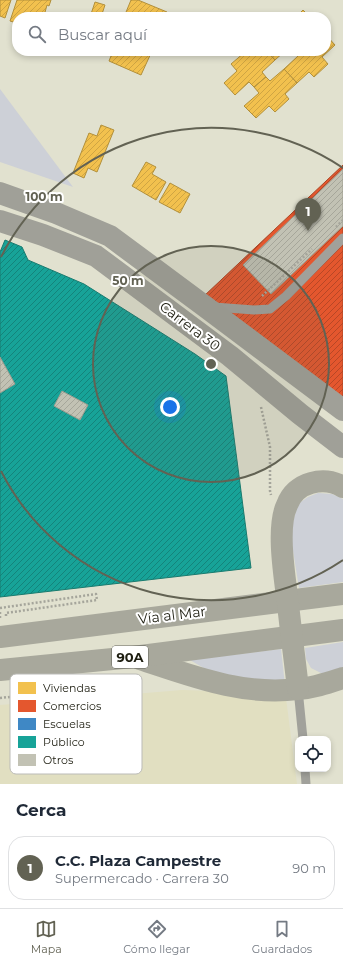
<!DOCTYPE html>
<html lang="es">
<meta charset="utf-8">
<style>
body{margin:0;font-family:Montserrat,sans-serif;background:#f6f6f7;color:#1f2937}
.controls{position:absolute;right:12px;bottom:12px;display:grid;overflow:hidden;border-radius:8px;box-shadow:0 2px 6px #0003}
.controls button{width:36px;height:36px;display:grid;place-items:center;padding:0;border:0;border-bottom:1px solid #e0e1e3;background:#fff;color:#1f2937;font:20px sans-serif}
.you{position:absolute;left:170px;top:407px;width:14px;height:14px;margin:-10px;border:3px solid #fff;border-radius:50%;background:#1a73e8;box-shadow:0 0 0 6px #1a73e833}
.badge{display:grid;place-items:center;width:26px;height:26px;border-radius:50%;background:#626253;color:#fff;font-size:13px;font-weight:700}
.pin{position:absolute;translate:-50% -33px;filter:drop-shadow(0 1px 2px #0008)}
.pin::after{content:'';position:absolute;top:21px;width:14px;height:12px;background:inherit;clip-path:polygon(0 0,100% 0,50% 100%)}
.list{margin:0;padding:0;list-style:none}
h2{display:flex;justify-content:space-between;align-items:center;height:52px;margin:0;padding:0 16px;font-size:17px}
h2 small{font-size:13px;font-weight:400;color:#747a83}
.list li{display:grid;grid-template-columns:26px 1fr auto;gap:12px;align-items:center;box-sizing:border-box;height:64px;margin:0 8px 8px;padding:0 8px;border:1px solid #e0e1e3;border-radius:16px}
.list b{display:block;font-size:15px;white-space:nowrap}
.list p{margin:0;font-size:13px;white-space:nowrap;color:#747a83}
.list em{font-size:13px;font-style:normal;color:#747a83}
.icon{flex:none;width:22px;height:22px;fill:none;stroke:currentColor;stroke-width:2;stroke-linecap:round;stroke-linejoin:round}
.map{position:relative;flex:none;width:343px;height:784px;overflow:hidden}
.search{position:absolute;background:#fff;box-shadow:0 2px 6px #0003;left:12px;right:12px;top:12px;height:44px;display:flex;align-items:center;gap:10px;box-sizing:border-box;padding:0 14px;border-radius:16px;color:#747a83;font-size:15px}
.sheet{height:124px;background:#fff}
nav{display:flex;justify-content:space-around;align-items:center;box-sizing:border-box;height:56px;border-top:1px solid #e0e1e3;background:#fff;font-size:11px;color:#747a83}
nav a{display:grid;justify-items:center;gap:2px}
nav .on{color:#626253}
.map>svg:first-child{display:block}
</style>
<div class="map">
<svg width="343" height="784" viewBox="0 0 343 784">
<defs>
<pattern id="homes-hatch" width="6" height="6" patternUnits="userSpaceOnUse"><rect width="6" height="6" fill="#f2c14e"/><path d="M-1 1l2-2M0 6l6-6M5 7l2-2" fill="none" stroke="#cfa543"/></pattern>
<pattern id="shops-hatch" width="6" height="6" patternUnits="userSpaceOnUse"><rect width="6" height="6" fill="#e4572e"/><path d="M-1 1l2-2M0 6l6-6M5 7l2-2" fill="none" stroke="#b84726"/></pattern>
<pattern id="schools-hatch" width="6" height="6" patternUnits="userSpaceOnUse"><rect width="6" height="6" fill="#3f88c5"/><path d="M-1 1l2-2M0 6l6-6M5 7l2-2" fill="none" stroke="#346f9f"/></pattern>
<pattern id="public-hatch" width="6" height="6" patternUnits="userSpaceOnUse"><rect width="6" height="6" fill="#17a398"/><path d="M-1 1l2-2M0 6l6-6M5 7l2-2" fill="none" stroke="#14847b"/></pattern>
<pattern id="building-hatch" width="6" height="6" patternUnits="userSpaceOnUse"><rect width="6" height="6" fill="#c2c2b4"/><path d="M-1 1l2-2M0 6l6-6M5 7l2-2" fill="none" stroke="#a6a69a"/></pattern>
</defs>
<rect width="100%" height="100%" fill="#e1e1cf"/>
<polygon fill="#e1dfc1" points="182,690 214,691 286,698 297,784 0,784 0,705"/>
<g fill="#cdd0d7">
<polygon points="0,89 73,187 0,162"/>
<polygon points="318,493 332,494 343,499 343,582 299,588 290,532 298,504 308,497"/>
<polygon points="343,642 343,671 331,674 321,673 311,668 306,659 305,648"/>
<polygon points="281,649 285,685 219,677 190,660"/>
</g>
<g fill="url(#homes-hatch)" stroke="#b2903b">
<polygon points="0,0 11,0 5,18 0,16"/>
<polygon points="17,0 51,0 49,6 47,5 44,16 45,17 17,17 17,23 10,21"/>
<polygon points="131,0 138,0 167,12 165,17 124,17"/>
<polygon points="95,2 105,5 101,17 91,14"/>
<polygon points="303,10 310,17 296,17"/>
<polygon points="326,35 335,45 322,57 328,64 314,77 309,72 297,83 284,69 298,56 293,52 326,51"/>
<polygon points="113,51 152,51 141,75 109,61"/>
<polygon points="255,51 267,51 275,60 262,72 266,77 254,87 249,82 235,95 224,83 237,71 231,64 245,52 249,56"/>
<polygon points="267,51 285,51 275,60"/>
<polygon points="284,69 297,83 285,94 289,99 275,112 269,106 256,118 244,106 259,93 254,87 266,77 270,81"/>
<polygon points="101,125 114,130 97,172 88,168 84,178 73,173 89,133 97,136"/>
<polygon points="146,162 156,167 152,174 166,182 156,200 132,186"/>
<polygon points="170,183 190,194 180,213 159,202"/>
</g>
<polygon fill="url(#shops-hatch)" stroke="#a84625" points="343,165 343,400 204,296"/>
<g fill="url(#schools-hatch)" stroke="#35688f">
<polygon points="22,293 111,349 97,371 15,320"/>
<polygon points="16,388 37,415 7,437 0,426 0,399"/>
<polygon points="0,555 44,556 44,579 0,578"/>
</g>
<polygon fill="url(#public-hatch)" stroke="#197b6f" points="5,240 22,247 28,260 84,284 195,354 226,376 251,568 0,597 0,252"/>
<g fill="url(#building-hatch)" stroke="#9c9c8e">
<polygon points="343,169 343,226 271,294 243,265"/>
<polygon points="0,357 15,384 0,393"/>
<polygon points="62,391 88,405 80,420 54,406"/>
</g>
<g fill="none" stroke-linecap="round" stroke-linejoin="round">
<g stroke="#a5a59b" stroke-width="2.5" stroke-dasharray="2 2" stroke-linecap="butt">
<polyline points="336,227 343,220"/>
<polyline points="262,296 312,249"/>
<polyline points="261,407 270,447 270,491 271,495"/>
<polyline points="0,608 96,594 97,600 6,613 6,618"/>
<polyline points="0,612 0,619"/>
<polyline points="0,698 102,687 101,678"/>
</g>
<g stroke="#a1a19b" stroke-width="9">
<polyline points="214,307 254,310 270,309 286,296 343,238"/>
<polyline points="298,689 303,739"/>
<polyline points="305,769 306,784"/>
</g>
<g stroke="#a0a098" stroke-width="22">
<polyline points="0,193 56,213 110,236 203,305 343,410"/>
<polyline points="0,221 43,235 96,256 230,356 300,414 343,447"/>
</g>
<g stroke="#a8a89c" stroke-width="22">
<polyline points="0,637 343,594"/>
<path d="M140,659C192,676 242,696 298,689C314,688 328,683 343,678"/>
<polyline points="0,670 133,657 343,630"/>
<path d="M298,689C295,661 291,633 288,604C285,579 276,527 287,505C291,494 300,486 311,483C322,480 333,481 343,487"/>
</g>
</g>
<circle cx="211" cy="364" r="118" fill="#626253" fill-opacity=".12"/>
<g fill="none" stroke="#626253" stroke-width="2">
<circle cx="211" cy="364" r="118"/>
<path d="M343 560A236 236 0 0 1 1 471M1 257A236 236 0 0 1 343 168"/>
</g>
<g text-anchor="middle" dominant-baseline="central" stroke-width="4" stroke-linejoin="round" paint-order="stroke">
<rect fill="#fff" stroke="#616158" stroke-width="1" x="112" y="646" width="36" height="22" rx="3"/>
<g font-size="13" font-weight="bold" fill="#1d1d10">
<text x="130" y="657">90A</text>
</g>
<g font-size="14" fill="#1d1d10" stroke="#fff">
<text transform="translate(190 326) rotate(37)">Carrera 30</text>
<text transform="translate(172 615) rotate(-7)">Vía al Mar</text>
</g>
</g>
<rect x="10" y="674" width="132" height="100" rx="6" fill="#fff" stroke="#bbbbb7" stroke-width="1"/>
<rect x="18" y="682" width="18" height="12" fill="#f2c14e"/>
<rect x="18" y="700" width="18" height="12" fill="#e4572e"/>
<rect x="18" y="718" width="18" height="12" fill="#3f88c5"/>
<rect x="18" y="736" width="18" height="12" fill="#17a398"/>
<rect x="18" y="754" width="18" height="12" fill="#c2c2b4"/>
<g font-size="11" fill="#1d1d10">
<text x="43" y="692">Viviendas</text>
<text x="43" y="710">Comercios</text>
<text x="43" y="728">Escuelas</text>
<text x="43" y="746">Público</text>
<text x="43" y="764">Otros</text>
</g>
<circle cx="211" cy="364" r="6" fill="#626253" stroke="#fff" stroke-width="2"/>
<g font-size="12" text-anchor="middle" font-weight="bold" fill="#626253" stroke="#fff" stroke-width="4" stroke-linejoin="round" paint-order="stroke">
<text x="44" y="201">100 m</text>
<text x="128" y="285">50 m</text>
</g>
</svg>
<div class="controls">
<button><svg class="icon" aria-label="locate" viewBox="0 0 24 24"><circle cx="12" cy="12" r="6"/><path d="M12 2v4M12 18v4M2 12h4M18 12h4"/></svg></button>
</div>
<div class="you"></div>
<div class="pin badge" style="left:308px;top:231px">1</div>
<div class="search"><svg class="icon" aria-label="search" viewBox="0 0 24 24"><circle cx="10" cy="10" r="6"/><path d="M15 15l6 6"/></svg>Buscar aquí</div>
</div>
<section class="sheet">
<h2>Cerca<small></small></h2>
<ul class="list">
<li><span class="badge">1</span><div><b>C.C. Plaza Campestre</b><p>Supermercado · Carrera 30</p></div><em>90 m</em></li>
</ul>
</section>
<nav>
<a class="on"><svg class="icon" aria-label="map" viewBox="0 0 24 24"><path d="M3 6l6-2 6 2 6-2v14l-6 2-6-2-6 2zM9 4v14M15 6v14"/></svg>Mapa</a>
<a><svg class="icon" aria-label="directions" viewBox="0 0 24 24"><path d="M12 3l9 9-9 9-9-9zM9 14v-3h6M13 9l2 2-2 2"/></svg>Cómo llegar</a>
<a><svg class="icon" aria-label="saved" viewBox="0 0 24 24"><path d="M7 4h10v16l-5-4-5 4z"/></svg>Guardados</a>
</nav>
